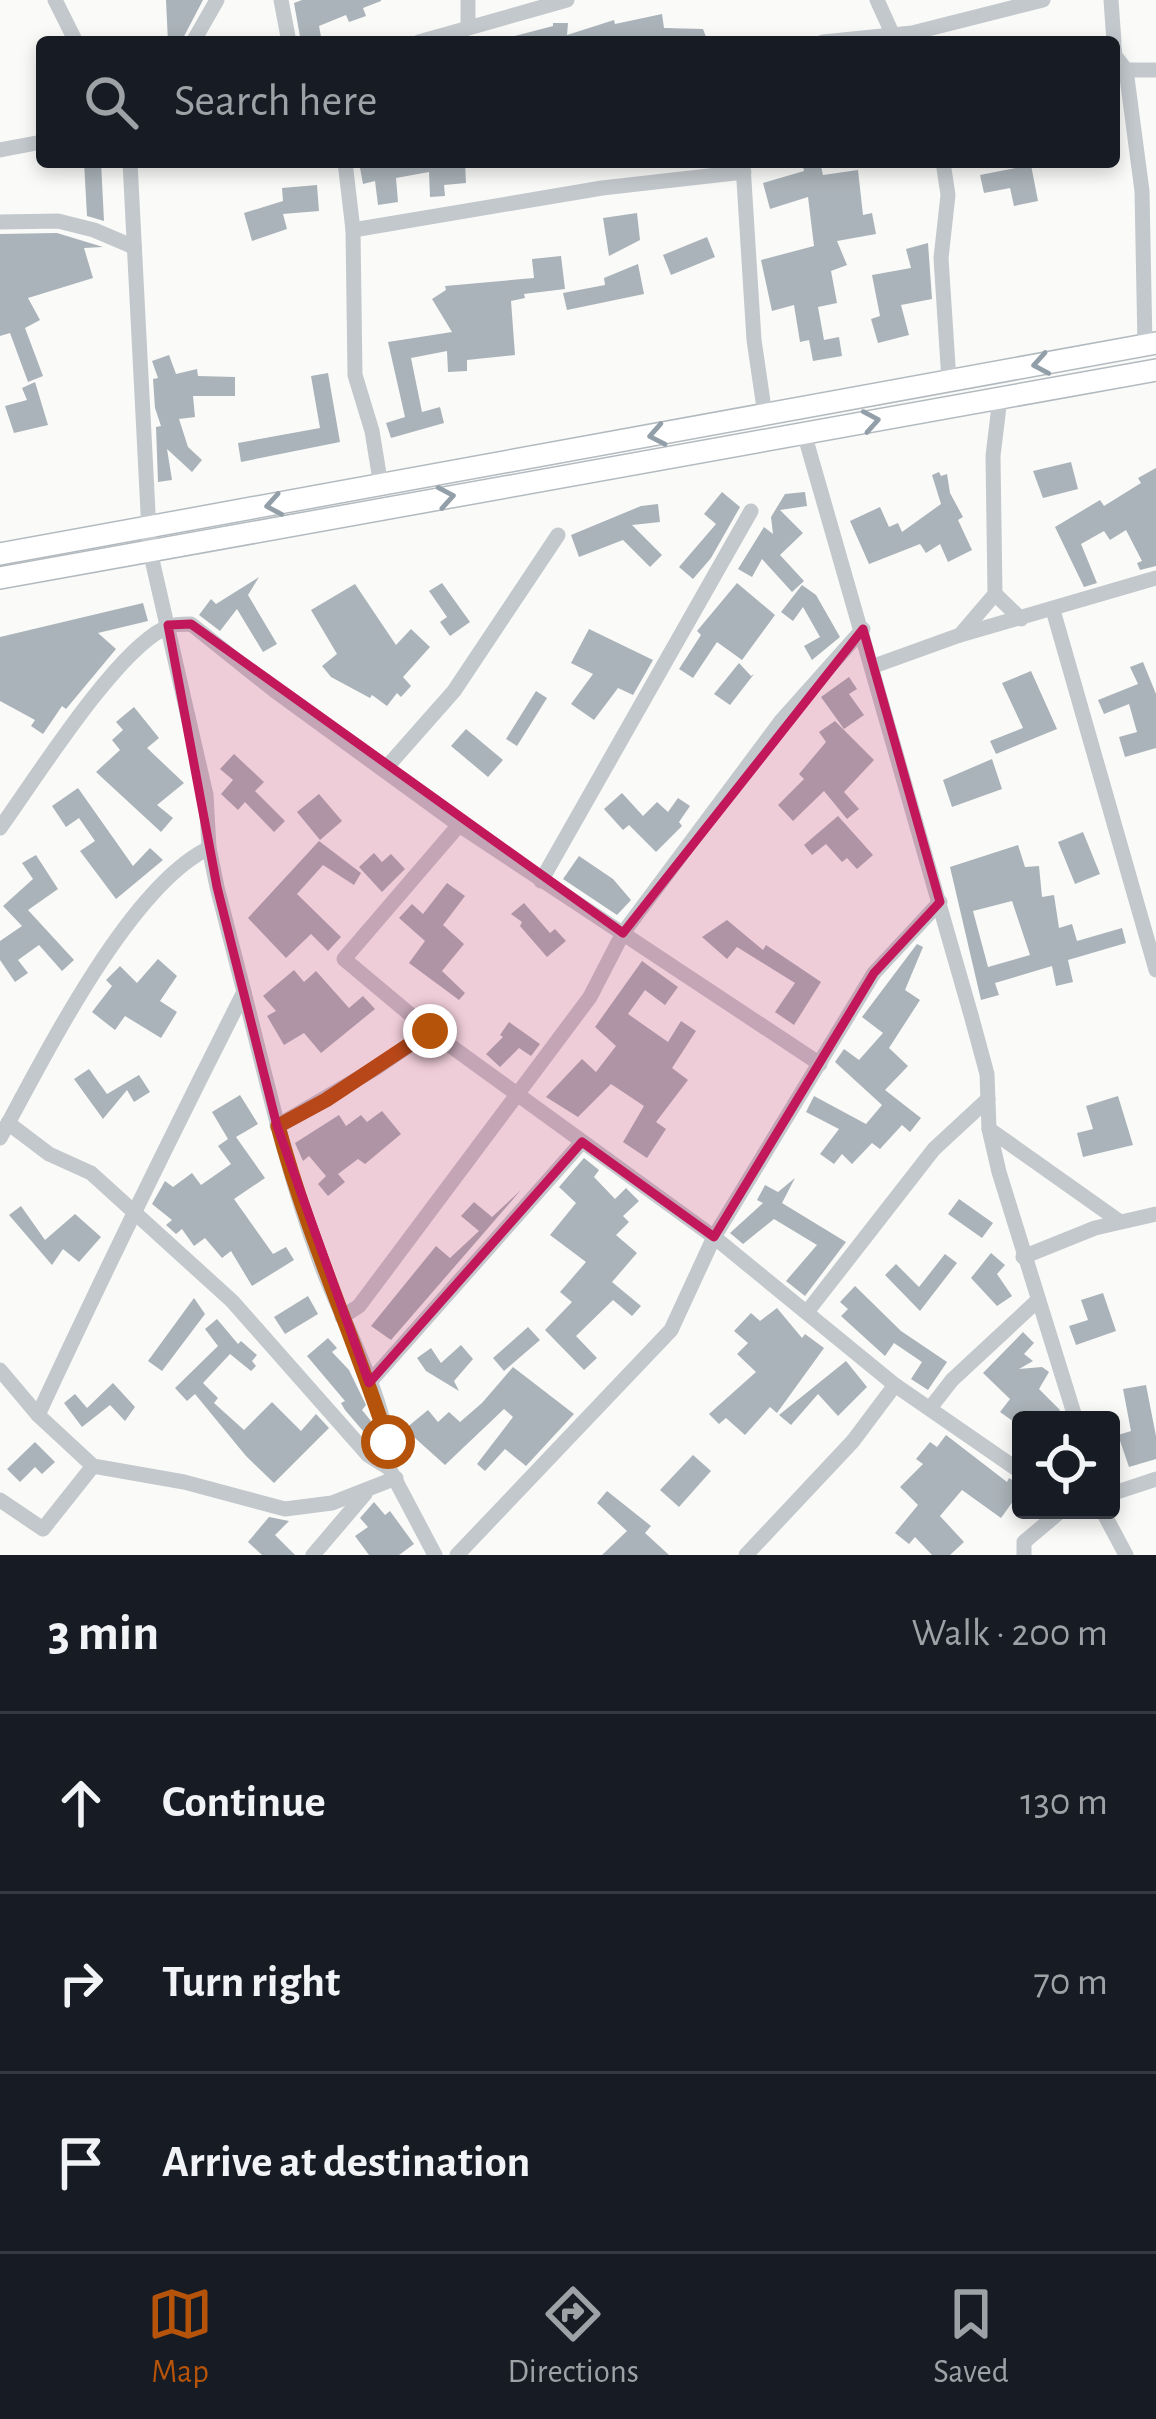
<!DOCTYPE html>
<meta charset="utf-8">
<style>
body{margin:0;font-family:"Alegreya Sans",sans-serif;background:#242831;color:#f1f3f6}
.controls{position:absolute;right:36px;bottom:36px;display:grid;overflow:hidden;border-radius:12px;box-shadow:0 6px 18px #0003}
.controls button{width:108px;height:108px;display:grid;place-items:center;padding:0;border:0;border-bottom:3px solid #363941;background:#171b24;color:#f1f3f6;font:60px sans-serif}
.stop{position:absolute;width:36px;height:36px;margin:-27px;border:9px solid #b45309;border-radius:50%;background:#fff}
.stop.end{background:#b45309;border-color:#fff;box-shadow:0 3px 12px #0008}
.list{margin:0;padding:0;list-style:none}
h2{display:flex;justify-content:space-between;align-items:center;height:156px;margin:0;padding:0 48px;font-size:51px}
h2 small{font-size:39px;font-weight:400;color:#9ea1a6}
.list li{display:grid;grid-template-columns:78px 1fr auto;gap:36px;align-items:center;box-sizing:border-box;height:180px;padding:0 48px;border-top:3px solid #363941}
.list b{display:block;font-size:45px;white-space:nowrap}
.list em{font-size:39px;font-style:normal;color:#9ea1a6}
.icon{flex:none;width:66px;height:66px;fill:none;stroke:currentColor;stroke-width:2;stroke-linecap:round;stroke-linejoin:round}
.map{position:relative;flex:none;width:1156px;height:1555px;overflow:hidden}
.search{position:absolute;background:#171b24;box-shadow:0 6px 18px #0003;left:36px;right:36px;top:36px;height:132px;display:flex;align-items:center;gap:30px;box-sizing:border-box;padding:0 42px;border-radius:12px;color:#9ea1a6;font-size:45px}
.sheet{height:696px;background:#171b24}
nav{display:flex;justify-content:space-around;align-items:center;box-sizing:border-box;height:168px;border-top:3px solid #363941;background:#171b24;font-size:33px;color:#9ea1a6}
nav a{display:grid;justify-items:center;gap:6px}
nav .on{color:#b45309}
.map>svg:first-child{display:block}
</style>
<div class="map">
<svg width="1156" height="1555" viewBox="0 0 1156 1555">
<rect width="100%" height="100%" fill="#fafaf8"/>
<g fill="#aab3b9" fill-rule="evenodd">
<polygon points="166,0 203,0 181,42 168,42"/>
<polygon points="302,0 381,0 381,1 363,8 366,16 349,22 346,15 319,26 322,42 301,42 294,3"/>
<polygon points="662,14 664,28 703,29 708,42 512,42 511,37 553,26 553,23 568,23 567,35 614,20 615,24"/>
<polygon points="84,162 101,162 104,221 87,216"/>
<polygon points="392,162 465,162 466,183 444,185 445,196 430,197 429,172 396,178 398,202 378,205 375,181 363,184 360,168"/>
<polygon points="802,162 820,162 823,175 858,170 863,215 872,213 876,234 837,241 847,265 831,271 837,303 818,307 824,340 839,337 842,356 813,361 809,340 800,342 794,305 772,311 761,260 814,246 808,197 770,209 763,183 804,171"/>
<polygon points="1031,165 1038,201 1014,206 1010,188 984,193 980,175"/>
<polygon points="317,185 319,211 283,214 287,229 252,241 244,213 283,201 282,188"/>
<polygon points="637,213 640,240 609,256 603,218"/>
<polygon points="57,233 103,247 84,248 93,278 28,298 40,320 25,328 43,376 28,382 10,333 0,336 0,234"/>
<polygon points="707,237 715,257 671,275 663,255"/>
<polygon points="928,243 932,299 901,305 909,335 878,343 871,319 880,316 872,275 911,268 906,249"/>
<polygon points="561,256 565,289 524,294 525,298 511,301 515,355 467,360 467,371 448,372 447,351 411,358 422,412 440,407 444,423 391,438 386,423 405,417 388,342 452,332 432,299 446,290 445,286 534,278 532,259"/>
<polygon points="638,264 644,294 567,310 563,293 605,285 604,278"/>
<polygon points="169,355 176,374 197,369 198,376 235,377 235,396 193,396 195,417 179,419 188,447 202,460 192,472 167,449 172,480 158,482 156,427 161,426 155,408 153,379 158,378 152,361"/>
<polygon points="328,373 340,442 241,462 238,443 320,428 311,376"/>
<polygon points="35,382 48,425 14,433 5,406 27,400 22,388"/>
<polygon points="1071,462 1078,489 1043,498 1033,471"/>
<polygon points="1156,468 1156,566 1140,570 1137,563 1142,561 1126,530 1110,540 1104,531 1081,544 1097,583 1084,587 1055,527 1100,500 1104,506 1141,483 1138,478"/>
<polygon points="939,472 941,476 947,474 950,493 963,517 958,520 972,550 948,562 940,544 926,553 920,544 869,564 850,521 880,507 889,527 898,523 902,532 941,504 932,475"/>
<polygon points="722,492 740,507 711,558 693,579 679,567 716,524 704,514"/>
<polygon points="805,492 807,506 780,510 803,533 780,555 804,581 792,592 762,559 752,577 738,569 764,527 773,534 771,517 785,494"/>
<polygon points="658,504 660,522 632,525 662,555 650,567 623,540 579,557 571,535 641,506"/>
<polygon points="259,577 248,595 277,644 263,652 237,609 220,631 199,615 211,599 216,604"/>
<polygon points="442,583 470,622 450,636 440,622 447,617 429,591"/>
<polygon points="737,583 775,615 742,660 717,642 693,678 679,669 701,635 697,631"/>
<polygon points="355,584 396,645 411,629 430,647 403,677 411,686 401,697 397,693 387,706 372,695 370,698 331,677 322,666 337,654 311,610"/>
<polygon points="802,585 816,595 840,637 812,660 804,646 820,637 803,607 793,621 781,612"/>
<polygon points="143,603 148,621 98,633 116,649 66,709 62,706 43,734 31,726 35,720 0,701 0,637"/>
<polygon points="589,629 653,660 633,695 618,688 594,720 571,704 593,674 571,663"/>
<polygon points="1143,662 1156,694 1156,748 1125,757 1119,737 1137,732 1129,704 1104,714 1098,700 1138,684 1130,667"/>
<polygon points="739,663 751,676 754,674 730,705 714,694"/>
<polygon points="1031,671 1057,729 996,754 990,741 1023,728 1002,683"/>
<polygon points="849,677 857,689 849,694 864,715 844,729 821,697"/>
<polygon points="536,691 547,698 517,746 506,739"/>
<polygon points="134,707 159,738 147,748 184,783 157,805 173,818 161,832 96,772 120,750 112,740 123,730 116,722"/>
<polygon points="835,721 874,760 844,792 859,809 847,819 824,791 793,821 778,805 804,779 799,774 826,742 819,732"/>
<polygon points="466,729 503,760 488,777 451,746"/>
<polygon points="234,754 264,782 255,791 285,821 274,832 245,802 238,810 221,794 233,780 220,769"/>
<polygon points="992,759 1002,789 952,807 943,780"/>
<polygon points="78,788 133,866 150,848 163,860 116,899 80,851 95,841 79,818 66,827 52,806"/>
<polygon points="622,793 643,816 657,802 668,812 678,798 690,806 679,822 682,826 656,852 629,825 623,830 604,809"/>
<polygon points="319,794 342,821 320,840 297,812"/>
<polygon points="838,816 873,855 857,869 847,858 842,862 826,844 812,855 804,845"/>
<polygon points="1083,832 1100,874 1075,884 1058,842"/>
<polygon points="319,841 361,873 354,885 323,865 297,894 341,937 328,951 311,934 286,958 248,918"/>
<path d="M1018,845L1025,867L1039,866L1042,897L1054,895L1059,928L1072,924L1077,941L1122,928L1126,943L1068,960L1073,982L1056,986L1052,966L995,983L999,995L981,1000L950,867ZM1012,901L1030,955L988,967L973,911Z"/>
<polygon points="374,853 382,862 391,854 405,869 382,892 359,867"/>
<polygon points="36,855 58,889 28,910 74,960 62,971 39,945 18,960 28,973 15,982 0,960 0,941 22,926 3,906 33,879 22,863"/>
<polygon points="579,856 613,879 631,900 617,915 563,879"/>
<polygon points="447,883 465,896 443,925 464,944 442,971 465,993 459,1000 409,963 425,941 399,918 412,904 423,914"/>
<polygon points="524,903 550,933 555,929 566,941 547,957 520,926 522,922 511,914"/>
<polygon points="727,920 763,950 766,945 821,982 794,1025 775,1012 795,983 737,947 727,959 702,937"/>
<polygon points="917,944 923,947 905,990 920,1000 889,1048 908,1066 885,1090 921,1118 910,1132 902,1125 880,1149 872,1143 852,1164 842,1154 834,1164 820,1154 839,1129 806,1112 814,1096 866,1124 882,1105 835,1062 844,1049 859,1060 883,1033 862,1017"/>
<polygon points="158,959 177,976 160,1001 177,1012 161,1038 125,1016 115,1030 92,1012 112,986 106,980 120,966 137,983"/>
<polygon points="642,961 678,987 665,1005 645,990 628,1014 668,1042 681,1021 696,1031 672,1068 688,1080 656,1122 666,1129 647,1158 623,1142 644,1106 611,1084 578,1117 546,1097 582,1059 596,1072 616,1046 595,1027"/>
<polygon points="294,970 304,982 316,971 349,1008 363,996 375,1009 321,1053 304,1033 284,1045 267,1016 276,1011 263,996"/>
<polygon points="509,1022 540,1044 531,1056 519,1048 500,1067 486,1054 503,1037 500,1035"/>
<polygon points="89,1069 107,1094 139,1075 150,1092 134,1102 127,1090 103,1119 74,1079"/>
<polygon points="240,1095 258,1124 236,1137 265,1178 234,1199 273,1254 286,1247 294,1260 252,1286 231,1251 222,1258 205,1238 194,1246 182,1229 176,1234 166,1225 172,1220 152,1204 165,1181 173,1187 192,1173 201,1185 231,1164 218,1146 228,1139 212,1112"/>
<polygon points="1118,1096 1133,1145 1083,1157 1077,1133 1093,1129 1086,1106"/>
<polygon points="382,1111 401,1134 365,1164 358,1159 338,1174 345,1182 328,1196 318,1184 326,1176 309,1156 303,1161 295,1143 339,1115 346,1126 361,1115 367,1122"/>
<polygon points="584,1158 599,1170 594,1177 615,1199 626,1188 639,1201 623,1216 629,1222 616,1235 637,1253 612,1282 641,1306 632,1316 613,1300 576,1336 597,1358 584,1370 545,1330 572,1302 560,1292 586,1262 550,1235 576,1203 559,1187"/>
<polygon points="795,1178 782,1203 846,1242 805,1296 786,1281 817,1245 774,1219 743,1244 730,1233 763,1203 757,1200 765,1185 778,1192"/>
<polygon points="521,1190 391,1340 371,1326 436,1246 450,1258 479,1231 461,1216 474,1202 492,1217"/>
<polygon points="959,1199 993,1223 982,1238 948,1214"/>
<polygon points="21,1206 45,1240 75,1214 101,1237 79,1262 63,1249 52,1265 9,1215"/>
<polygon points="991,1253 1005,1265 997,1274 1012,1296 997,1306 971,1278"/>
<polygon points="945,1254 957,1263 920,1311 885,1275 896,1264 919,1287"/>
<polygon points="855,1286 901,1331 947,1362 928,1390 911,1379 922,1362 894,1343 885,1356 841,1316 848,1309 840,1302"/>
<polygon points="1103,1293 1116,1331 1076,1345 1069,1326 1088,1320 1081,1300"/>
<polygon points="308,1296 318,1314 285,1334 274,1317"/>
<polygon points="194,1298 205,1314 162,1371 148,1361"/>
<polygon points="777,1308 802,1338 805,1334 824,1348 777,1413 770,1407 745,1435 726,1418 719,1424 709,1414 756,1372 737,1354 748,1343 734,1331 751,1313 760,1321"/>
<polygon points="217,1319 238,1344 241,1341 257,1355 252,1361 256,1366 251,1371 230,1354 203,1383 218,1398 214,1403 244,1430 272,1402 301,1431 316,1414 329,1428 274,1483 246,1456 195,1394 187,1401 175,1388 218,1346 205,1329"/>
<polygon points="528,1327 540,1340 504,1371 493,1358"/>
<polygon points="1023,1332 1034,1343 1024,1354 1033,1361 1019,1369 1042,1367 1049,1372 1039,1389 1060,1410 1053,1420 1021,1420 1021,1427 1000,1412 1010,1399 983,1373"/>
<polygon points="328,1338 337,1348 332,1352 349,1370 366,1405 362,1410 371,1421 376,1446 345,1410 341,1403 345,1401 307,1356"/>
<polygon points="461,1345 473,1359 454,1381 459,1391 426,1371 417,1358 431,1348 441,1363"/>
<polygon points="846,1361 867,1387 838,1416 818,1394 791,1425 779,1415"/>
<polygon points="513,1367 574,1414 526,1466 505,1449 485,1471 477,1464 513,1417 504,1409 445,1465 405,1429 428,1410 438,1422 449,1412 460,1422 482,1403"/>
<polygon points="113,1383 135,1407 125,1421 110,1405 82,1427 64,1403 75,1394 87,1408"/>
<polygon points="1146,1385 1156,1436 1156,1459 1129,1467 1118,1435 1131,1431 1123,1389"/>
<polygon points="946,1435 1007,1482 1009,1478 1021,1485 1021,1504 1014,1500 1001,1518 962,1490 940,1516 964,1542 950,1555 932,1555 915,1537 909,1544 895,1533 918,1505 900,1487 923,1464 916,1459 930,1442 937,1447"/>
<polygon points="35,1442 55,1462 42,1474 35,1467 20,1482 7,1469"/>
<polygon points="693,1455 711,1471 679,1507 660,1490"/>
<polygon points="607,1491 651,1526 645,1533 669,1555 602,1555 627,1531 597,1503"/>
<polygon points="374,1502 385,1515 390,1511 414,1544 399,1555 369,1555 355,1536 368,1527 360,1518"/>
<polygon points="269,1517 289,1521 275,1535 295,1555 262,1555 248,1542"/>
</g>
<g fill="none" stroke-linecap="round" stroke-linejoin="round">
<defs>
<g id="secondary">
<polyline points="0,554 1156,343"/>
<polyline points="0,578 1156,370"/>
</g>
</defs>
<use href="#secondary" stroke="#b3babf" stroke-width="24"/>
<g stroke="#c3c8cc" stroke-width="15">
<polyline points="55,0 76,42"/>
<polyline points="281,0 289,42"/>
<polyline points="468,0 468,28"/>
<polyline points="877,0 892,33"/>
<polyline points="1111,0 1114,42"/>
<polyline points="193,42 217,0"/>
<polyline points="419,42 567,0"/>
<polyline points="823,42 912,33 1043,0"/>
<polyline points="1114,46 1115,56 1126,70 1156,70"/>
<polyline points="1126,70 1142,191 1145,345"/>
<polyline points="0,150 42,142"/>
<polyline points="345,162 353,230 355,375 372,431 381,486"/>
<polyline points="943,162 948,195 941,258 949,381"/>
<polyline points="743,165 754,340 765,415"/>
<polyline points="0,222 58,221 94,230 134,247"/>
<polyline points="353,230 602,188 744,172"/>
<polyline points="804,433 971,1015 987,1074 989,1129 999,1172 1076,1420"/>
<polyline points="995,594 1021,619"/>
<polyline points="1053,610 1156,970"/>
<polyline points="960,635 995,594 993,456 1000,398"/>
<polyline points="874,666 960,635 1156,578"/>
<polyline points="386,768 454,691 558,535"/>
<polyline points="459,825 344,959 430,1031 714,1237 895,1385 1021,1472"/>
<path d="M0,828C36,778 113,655 163,629C172,624 181,624 191,624L275,691L459,825L820,1064"/>
<polyline points="541,881 751,511"/>
<path d="M244,992C267,1082 287,1172 319,1259C339,1317 393,1409 389,1468"/>
<polyline points="8,1123 49,1154 91,1173 232,1301 368,1455 389,1468 435,1555"/>
<polyline points="277,1126 376,1068 430,1031"/>
<polyline points="989,1129 1119,1221"/>
<path d="M0,1138C44,1058 128,887 209,848"/>
<polyline points="1023,1257 1095,1228 1156,1214"/>
<polyline points="807,1312 934,1149 988,1099"/>
<polyline points="342,1317 359,1306 590,997 623,933 781,721 863,629"/>
<polyline points="0,1370 38,1415 93,1466 184,1482 285,1509 332,1503 396,1478"/>
<polyline points="369,1383 582,1142"/>
<polyline points="931,1407 952,1380 1037,1301"/>
<path d="M38,1415C104,1273 173,1132 244,992L217,887L209,848L206,795L150,551L130,162"/>
<polyline points="1111,1494 1156,1479"/>
<polyline points="0,1500 43,1529 93,1466"/>
<polyline points="1102,1510 1126,1555"/>
<polyline points="313,1555 365,1494"/>
<polyline points="457,1555 671,1330 714,1237 874,973 940,902"/>
<polyline points="746,1555 853,1441 895,1385"/>
<polyline points="1024,1555 1024,1542 1062,1510"/>
</g>
<use href="#secondary" stroke="#fff" stroke-width="21"/>
</g>
<defs><path id="oneway-chevron" d="M-2-3.5L2.5 0L-2 3.5" fill="none" stroke-width="1.6" stroke-linecap="round" stroke-linejoin="round" transform="scale(3)"/></defs>
<g stroke="#939fa8">
<use href="#oneway-chevron" transform="translate(1041 364) rotate(170)"/>
<use href="#oneway-chevron" transform="translate(871 421) rotate(-10)"/>
<use href="#oneway-chevron" transform="translate(657 435) rotate(169)"/>
<use href="#oneway-chevron" transform="translate(446 497) rotate(-10)"/>
<use href="#oneway-chevron" transform="translate(274 505) rotate(170)"/>
</g>
<g fill="none" stroke-linecap="round" stroke-linejoin="round">
<path stroke="#b45309" stroke-width="15" d="M388,1442C353,1335 307,1234 278,1126L326,1100L430,1031"/>
</g>
<path fill="#c2185b" fill-opacity="0.2" stroke="#c2185b" stroke-width="9" stroke-linejoin="round" d="M191,624L623,933L863,629L940,902L874,973L714,1237L582,1142L369,1383L277,1126L217,887L168,625Z"/>
</svg>
<div class="controls">
<button><svg class="icon" aria-label="locate" viewBox="0 0 24 24"><circle cx="12" cy="12" r="6"/><path d="M12 2v4M12 18v4M2 12h4M18 12h4"/></svg></button>
</div>
<div class="stop" style="left:388px;top:1442px"></div>
<div class="stop end" style="left:430px;top:1031px"></div>
<div class="search"><svg class="icon" aria-label="search" viewBox="0 0 24 24"><circle cx="10" cy="10" r="6"/><path d="M15 15l6 6"/></svg>Search here</div>
</div>
<section class="sheet">
<h2>3 min<small>Walk · 200 m</small></h2>
<ul class="list">
<li><svg class="icon" aria-label="ahead" viewBox="0 0 24 24"><path d="M12 20V5M6 11l6-6 6 6"/></svg><div><b>Continue</b></div><em>130 m</em></li>
<li><svg class="icon" aria-label="right" viewBox="0 0 24 24"><path d="M7 20v-9h11M14 6l5 5-5 5"/></svg><div><b>Turn right</b></div><em>70 m</em></li>
<li><svg class="icon" aria-label="arrive" viewBox="0 0 24 24"><path d="M6 21V4h12l-3 4 3 4H6"/></svg><div><b>Arrive at destination</b></div></li>
</ul>
</section>
<nav>
<a class="on"><svg class="icon" aria-label="map" viewBox="0 0 24 24"><path d="M3 6l6-2 6 2 6-2v14l-6 2-6-2-6 2zM9 4v14M15 6v14"/></svg>Map</a>
<a><svg class="icon" aria-label="directions" viewBox="0 0 24 24"><path d="M12 3l9 9-9 9-9-9zM9 14v-3h6M13 9l2 2-2 2"/></svg>Directions</a>
<a><svg class="icon" aria-label="saved" viewBox="0 0 24 24"><path d="M7 4h10v16l-5-4-5 4z"/></svg>Saved</a>
</nav>
